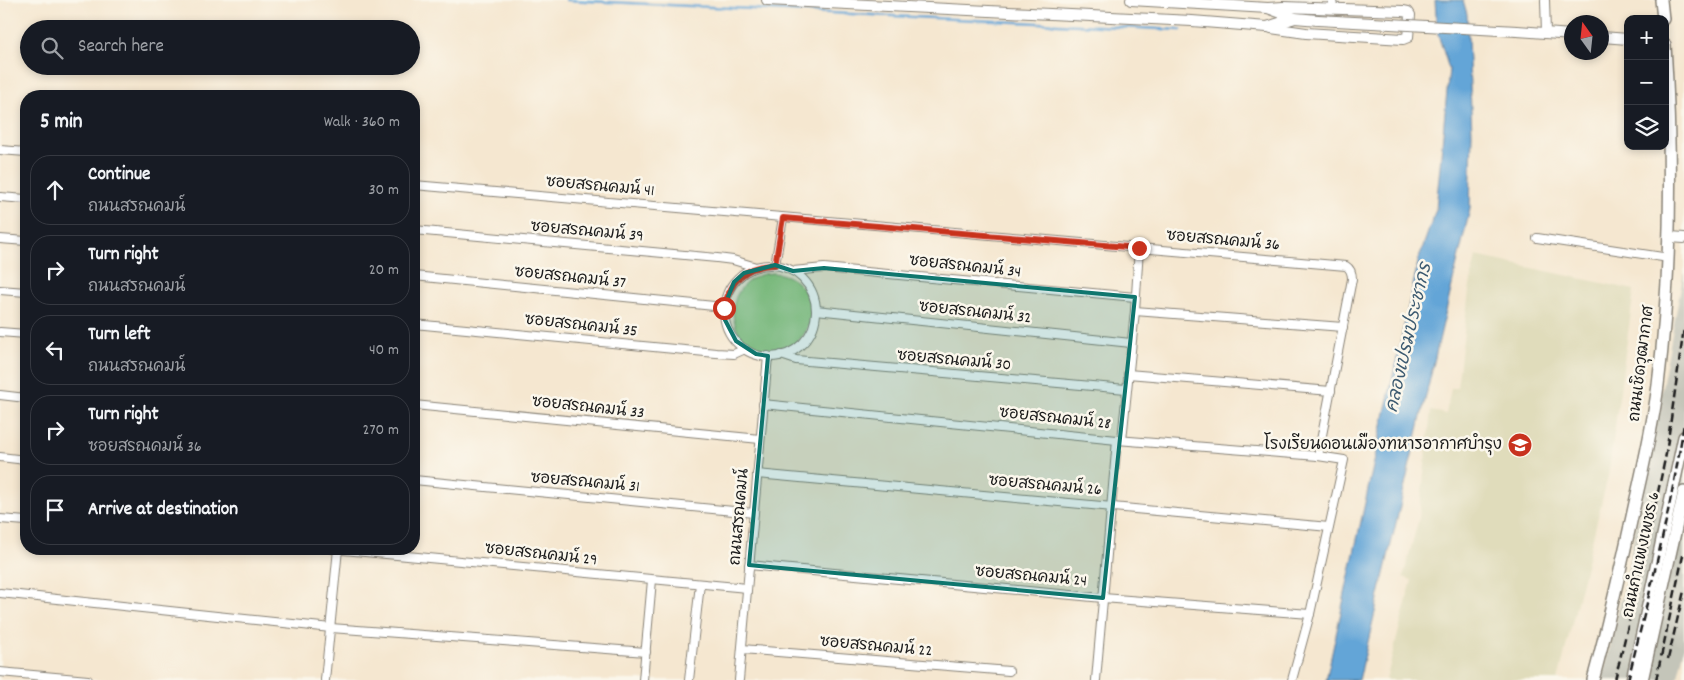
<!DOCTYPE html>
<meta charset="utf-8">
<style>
body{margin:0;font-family:Dekko,"Playpen Sans Thai",sans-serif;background:#20242c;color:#f1f3f6}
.controls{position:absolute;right:15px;top:15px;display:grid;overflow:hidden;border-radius:10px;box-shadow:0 2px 8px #0003}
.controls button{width:45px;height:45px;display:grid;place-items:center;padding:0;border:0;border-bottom:1px solid #363941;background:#171b24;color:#f1f3f6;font:25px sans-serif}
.compass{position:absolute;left:1564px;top:15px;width:45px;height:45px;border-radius:50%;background:#171b24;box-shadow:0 2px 8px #0003;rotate:345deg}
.stop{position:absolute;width:15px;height:15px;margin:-11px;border:4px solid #c8321e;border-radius:50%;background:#fff}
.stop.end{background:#c8321e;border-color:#fff;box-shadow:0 1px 5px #0008}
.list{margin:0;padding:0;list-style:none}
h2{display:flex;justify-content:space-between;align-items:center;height:65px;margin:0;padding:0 20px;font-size:21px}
h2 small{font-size:16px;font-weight:400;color:#9ea1a6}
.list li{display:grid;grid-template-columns:32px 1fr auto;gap:15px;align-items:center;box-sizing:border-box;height:70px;margin:0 10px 10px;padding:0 10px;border:1px solid #363941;border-radius:20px}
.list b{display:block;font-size:19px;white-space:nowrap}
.list p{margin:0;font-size:16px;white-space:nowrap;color:#9ea1a6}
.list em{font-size:16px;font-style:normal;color:#9ea1a6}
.icon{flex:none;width:28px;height:28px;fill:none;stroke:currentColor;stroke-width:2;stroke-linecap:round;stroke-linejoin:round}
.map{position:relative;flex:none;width:1684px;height:680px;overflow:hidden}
.search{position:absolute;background:#171b24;box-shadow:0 2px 8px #0003;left:20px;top:20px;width:400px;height:55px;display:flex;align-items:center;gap:12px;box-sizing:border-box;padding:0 18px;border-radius:28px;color:#9ea1a6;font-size:19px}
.panel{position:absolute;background:#171b24;box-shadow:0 2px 8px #0003;left:20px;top:90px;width:400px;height:465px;border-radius:20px}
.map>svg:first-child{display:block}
</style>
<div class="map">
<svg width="1684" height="680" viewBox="0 0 1684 680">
<rect width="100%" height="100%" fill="#fbf7ec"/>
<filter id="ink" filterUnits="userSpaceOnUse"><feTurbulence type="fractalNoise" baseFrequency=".02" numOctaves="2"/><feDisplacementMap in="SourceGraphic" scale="10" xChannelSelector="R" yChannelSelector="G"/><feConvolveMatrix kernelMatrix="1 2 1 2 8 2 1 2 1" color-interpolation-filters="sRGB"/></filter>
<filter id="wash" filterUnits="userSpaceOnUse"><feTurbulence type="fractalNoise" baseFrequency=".0096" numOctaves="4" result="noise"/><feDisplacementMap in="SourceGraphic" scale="20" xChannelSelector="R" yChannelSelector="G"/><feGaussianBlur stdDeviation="1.12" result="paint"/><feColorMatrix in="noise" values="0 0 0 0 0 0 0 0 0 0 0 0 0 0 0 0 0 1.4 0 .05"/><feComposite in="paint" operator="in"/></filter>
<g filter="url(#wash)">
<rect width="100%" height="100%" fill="#f5e7d0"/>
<polygon fill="#e0dcbb" points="1476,256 1634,290 1608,476 1558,680 1386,680 1412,580 1403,577 1419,518 1431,411 1446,414 1451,388 1457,388 1469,291"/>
<polygon fill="#c4c5b9" points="1684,271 1684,651 1677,680 1602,680 1626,578"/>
<circle fill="#91c87b" stroke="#56724c" cx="772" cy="312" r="39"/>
<polygon fill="#63a5d7" stroke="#40607a" points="1435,0 1463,0 1467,14 1472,133 1470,209 1359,680 1326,680 1419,258 1436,209 1449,69 1437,31"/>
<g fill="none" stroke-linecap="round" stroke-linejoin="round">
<polyline stroke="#63a5d7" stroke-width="2.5" points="566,0 1181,30"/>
</g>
</g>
<g filter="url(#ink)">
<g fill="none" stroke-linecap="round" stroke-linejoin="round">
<defs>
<g id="minor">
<polyline points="1332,0 1333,8"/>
<polyline points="1545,0 1546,33"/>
<polyline points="0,150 26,152"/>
<path d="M414,185L1346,266C1351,269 1352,273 1352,279L1318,456"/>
<polyline points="0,197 26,199"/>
<polyline points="414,230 717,258 733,260 756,267"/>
<polyline points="1537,238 1669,258"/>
<polyline points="0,239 26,241"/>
<polyline points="775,265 783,218"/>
<circle cx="770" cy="311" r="46"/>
<polyline points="793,271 824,268 1135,297"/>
<polyline points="414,276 724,307"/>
<polyline points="0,290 26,292"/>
<polyline points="816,310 1131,343"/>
<polyline points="1135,311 1343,327"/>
<polyline points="414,324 716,353 734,354 745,349"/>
<polyline points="0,332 26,334"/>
<polyline points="781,355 796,360 1126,389"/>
<polyline points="1128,374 1331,391"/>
<polyline points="0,395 26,398"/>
<polyline points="763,404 1117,440 1318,456 1344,460 1310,614 1292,680"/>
<polyline points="414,405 760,439"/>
<polyline points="1122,440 1135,311 1139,248"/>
<polyline points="0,457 26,460"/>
<polyline points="757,474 1329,527"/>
<polyline points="414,480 754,513"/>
<polyline points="0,519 26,521"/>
<polyline points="333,549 747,588"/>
<polyline points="749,565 1103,598 1310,614"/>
<polyline points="0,593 331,628 646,652"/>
<polyline points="742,649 1009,671"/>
<polyline points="0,672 88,680"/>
<polyline points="325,680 338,549"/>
<polyline points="643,680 652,580"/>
<polyline points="689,680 700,584"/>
<polyline points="739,680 768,356"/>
<polyline points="1096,680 1117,440"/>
</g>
<g id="tertiary">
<polyline points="767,0 1192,21 1267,27 1295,18"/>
<polyline points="1131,0 1268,8 1295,18 1318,20"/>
<polyline points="1268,8 1283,7 1403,11 1408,12 1410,15 1408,37 1403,39 1306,33 1271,28"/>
<polyline points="1517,31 1572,35"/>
<polyline points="1602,37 1628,39"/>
<polyline points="1670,237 1684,238"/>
</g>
<g id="secondary">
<polyline points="1661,0 1663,19"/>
<path d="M1593,680C1609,621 1622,563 1635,503C1644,464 1653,425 1658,385C1672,272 1672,158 1665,45"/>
<polyline points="1632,680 1684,437"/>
<polyline points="1642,680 1684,492"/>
</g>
</defs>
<use href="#minor" stroke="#888276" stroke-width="10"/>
<use href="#tertiary" stroke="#888276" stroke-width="12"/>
<use href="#secondary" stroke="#888276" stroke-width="14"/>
<use href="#minor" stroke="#fff" stroke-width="8"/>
<use href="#tertiary" stroke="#fff" stroke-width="10"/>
<use href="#secondary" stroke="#fff" stroke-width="11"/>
<g stroke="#1c1c1c" stroke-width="2.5" stroke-dasharray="8 4" stroke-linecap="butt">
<polyline points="1668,659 1684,591"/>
<polyline points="1615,680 1644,559 1666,454 1684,328"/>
<path d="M1628,680C1649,595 1671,510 1684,423"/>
<polyline points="1656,680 1684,551"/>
</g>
<defs>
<polyline id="tertiary-bridge" points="1318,20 1517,31"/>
</defs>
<use href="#tertiary-bridge" stroke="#888276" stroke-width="12" stroke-linecap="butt"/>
<use href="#tertiary-bridge" stroke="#fff" stroke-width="10"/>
</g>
</g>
<g fill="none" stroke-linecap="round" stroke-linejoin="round" filter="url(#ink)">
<path stroke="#c8321e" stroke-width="6" d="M724,308C730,280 746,265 775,265L783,218L1139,248"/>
</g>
<path fill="#0f766e" fill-opacity="0.2" stroke="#0f766e" stroke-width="4" stroke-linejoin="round" d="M775,265L793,271L824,268L1135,297L1103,598L749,565L768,356L756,354L736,341L725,320L724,307L734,282L744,273Z"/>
<defs>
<symbol id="school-disc" viewBox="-11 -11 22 22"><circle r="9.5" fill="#c8321e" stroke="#fbf7ec"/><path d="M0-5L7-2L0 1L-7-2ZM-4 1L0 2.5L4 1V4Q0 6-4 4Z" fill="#fff"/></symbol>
</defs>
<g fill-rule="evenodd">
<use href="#school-disc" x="1506" y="431" width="28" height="28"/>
</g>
<g text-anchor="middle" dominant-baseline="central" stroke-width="5" stroke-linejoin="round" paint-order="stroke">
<g font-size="16" fill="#1c1c1c" stroke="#fbf7ec">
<text transform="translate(600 187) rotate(5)">ซอยสรณคมน์ 41</text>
<text transform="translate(587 232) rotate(5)">ซอยสรณคมน์ 39</text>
<text transform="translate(1223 241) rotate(5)">ซอยสรณคมน์ 36</text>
<text transform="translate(965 267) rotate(6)">ซอยสรณคมน์ 34</text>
<text transform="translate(570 278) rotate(6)">ซอยสรณคมน์ 37</text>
<text transform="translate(975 313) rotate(6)">ซอยสรณคมน์ 32</text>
<text transform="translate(581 326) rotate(6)">ซอยสรณคมน์ 35</text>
<text transform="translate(954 361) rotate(5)">ซอยสรณคมน์ 30</text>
<text transform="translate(1642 364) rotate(-83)">ถนนเชิดวุฒากาศ</text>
<text transform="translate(588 408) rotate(6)">ซอยสรณคมน์ 33</text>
<text transform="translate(1055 419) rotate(6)">ซอยสรณคมน์ 28</text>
<text transform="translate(585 483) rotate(5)">ซอยสรณคมน์ 31</text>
<text transform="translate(1045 486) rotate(5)">ซอยสรณคมน์ 26</text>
<text transform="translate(740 517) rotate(-85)">ถนนสรณคมน์</text>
<text transform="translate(541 555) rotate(6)">ซอยสรณคมน์ 29</text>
<text transform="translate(1642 555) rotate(-78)">ถนนกำแพงเพชร 6</text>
<text transform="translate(1031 577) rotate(5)">ซอยสรณคมน์ 24</text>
<text transform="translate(876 647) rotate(5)">ซอยสรณคมน์ 22</text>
</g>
<g font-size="16" fill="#1c1c1c" stroke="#fbf7ec" text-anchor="end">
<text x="1502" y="445">โรงเรียนดอนเมืองทหารอากาศบำรุง</text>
</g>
<g font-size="18" font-style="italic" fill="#3c5a70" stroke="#fbf7ec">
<text transform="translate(1410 338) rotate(-77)">คลองเปรมประชากร</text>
</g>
</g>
</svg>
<div class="controls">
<button>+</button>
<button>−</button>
<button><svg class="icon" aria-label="layers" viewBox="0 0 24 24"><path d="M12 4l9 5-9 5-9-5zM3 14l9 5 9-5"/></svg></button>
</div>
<svg class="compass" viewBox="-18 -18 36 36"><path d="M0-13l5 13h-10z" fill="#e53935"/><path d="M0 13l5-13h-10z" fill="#9ea1a6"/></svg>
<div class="stop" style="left:724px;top:308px"></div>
<div class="stop end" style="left:1139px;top:248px"></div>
<div class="search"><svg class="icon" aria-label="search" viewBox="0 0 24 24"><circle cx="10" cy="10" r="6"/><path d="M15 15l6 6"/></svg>Search here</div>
<section class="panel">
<h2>5 min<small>Walk · 360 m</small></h2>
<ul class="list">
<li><svg class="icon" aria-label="ahead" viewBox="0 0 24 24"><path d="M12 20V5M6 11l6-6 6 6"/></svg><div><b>Continue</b><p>ถนนสรณคมน์</p></div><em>30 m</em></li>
<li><svg class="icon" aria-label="right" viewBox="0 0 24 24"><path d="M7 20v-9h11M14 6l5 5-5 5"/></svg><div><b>Turn right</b><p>ถนนสรณคมน์</p></div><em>20 m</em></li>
<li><svg class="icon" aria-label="left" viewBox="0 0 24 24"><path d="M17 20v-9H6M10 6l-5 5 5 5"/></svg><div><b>Turn left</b><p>ถนนสรณคมน์</p></div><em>40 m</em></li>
<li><svg class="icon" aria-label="right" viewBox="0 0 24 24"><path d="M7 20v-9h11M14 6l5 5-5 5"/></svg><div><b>Turn right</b><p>ซอยสรณคมน์ 36</p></div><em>270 m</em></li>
<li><svg class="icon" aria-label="arrive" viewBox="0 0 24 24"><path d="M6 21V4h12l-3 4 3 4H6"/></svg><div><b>Arrive at destination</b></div></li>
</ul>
</section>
</div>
